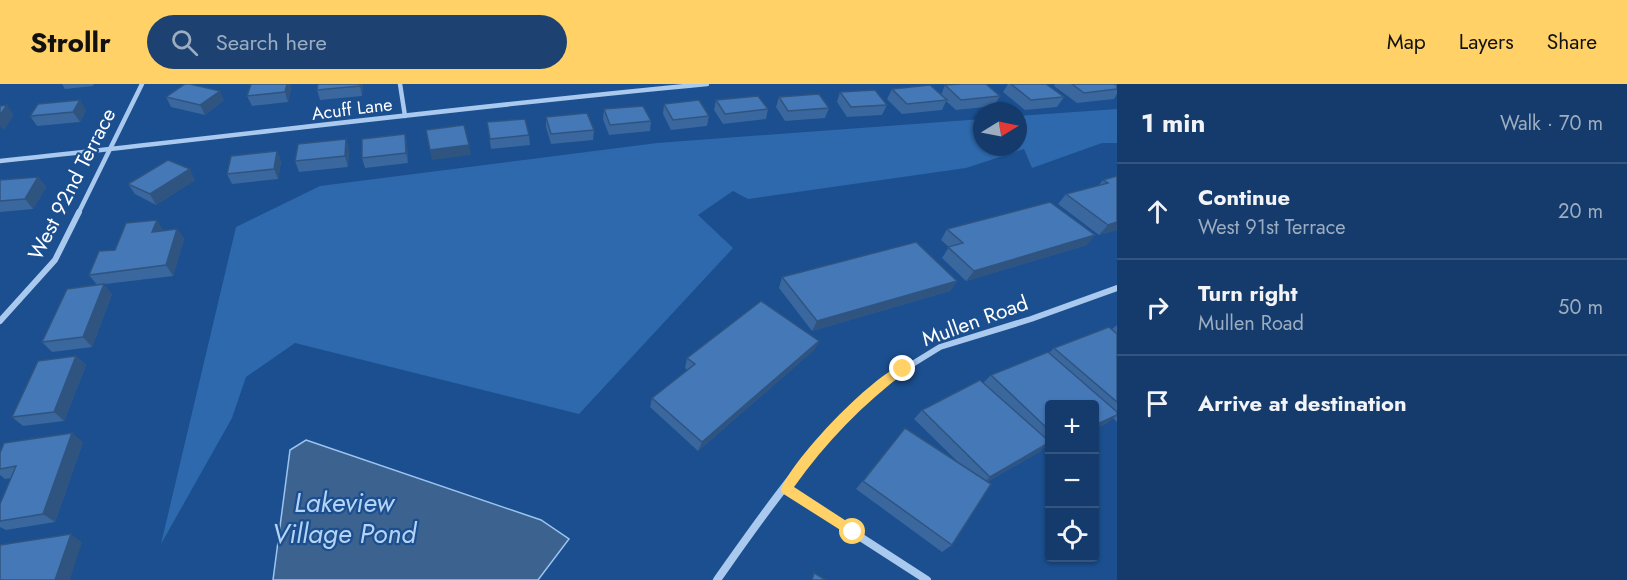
<!DOCTYPE html>
<meta charset="utf-8">
<style>
body{margin:0;font-family:Jost,sans-serif;background:#1d4271;color:#f1f3f6}
.controls{position:absolute;right:18px;bottom:18px;display:grid;overflow:hidden;border-radius:6px;box-shadow:0 2px 4px #0004}
.controls button{width:54px;height:54px;display:grid;place-items:center;padding:0;border:0;border-bottom:2px solid #33557e;background:#143b6b;color:#f1f3f6;font:30px sans-serif}
.compass{position:absolute;left:973px;top:18px;width:54px;height:54px;border-radius:50%;background:#143b6b;box-shadow:0 2px 4px #0004;rotate:80deg}
.stop{position:absolute;width:18px;height:18px;margin:-14px;border:4px solid #ffd166;border-radius:50%;background:#fff}
.stop.end{background:#ffd166;border-color:#fff;box-shadow:0 2px 6px #0008}
.list{margin:0;padding:0;list-style:none}
h2{display:flex;justify-content:space-between;align-items:center;height:78px;margin:0;padding:0 24px;font-size:26px}
h2 small{font-size:20px;font-weight:400;color:#9dadc1}
.list li{display:grid;grid-template-columns:39px 1fr auto;gap:18px;align-items:center;box-sizing:border-box;height:96px;padding:0 24px;border-top:2px solid #33557e}
.list b{display:block;font-size:22px;white-space:nowrap}
.list p{margin:0;font-size:20px;white-space:nowrap;color:#9dadc1}
.list em{font-size:20px;font-style:normal;color:#9dadc1}
.icon{flex:none;width:33px;height:33px;fill:none;stroke:currentColor;stroke-width:2;stroke-linecap:round;stroke-linejoin:round}
.map{position:relative;flex:none;width:1117px;height:496px;overflow:hidden}
header{display:flex;align-items:center;gap:36px;box-sizing:border-box;height:84px;padding:0 30px;background:#ffd166;color:#111}
header strong{font-size:28px}
nav{display:flex;gap:33px;margin-inline-start:auto;font-size:21px}
.search{width:420px;height:54px;background:#1d4271;display:flex;align-items:center;gap:15px;box-sizing:border-box;padding:0 21px;border-radius:33px;color:#9dadc1;font-size:22px}
main{display:flex}
aside{flex:1;background:#143b6b}
.map>svg:first-child{display:block}
</style>
<header>
<strong>Strollr</strong>
<div class="search"><svg class="icon" aria-label="search" viewBox="0 0 24 24"><circle cx="10" cy="10" r="6"/><path d="M15 15l6 6"/></svg>Search here</div>
<nav><a>Map</a><a>Layers</a><a>Share</a></nav>
</header>
<main>
<div class="map">
<svg width="1117" height="496" viewBox="0 0 1117 496">
<rect width="100%" height="100%" fill="#1b4f8f"/>
<polygon fill="#2e69ad" points="1117,25 1117,59 1102,59 1032,84 1024,65 966,84 748,115 733,107 698,131 733,164 579,330 295,259 246,293 232,334 161,460 236,143 320,102 657,59 982,35 982,63 1018,63 1018,32"/>
<polygon fill="#3c6290" stroke="#9cc4f0" stroke-width="1.5" points="306,356 541,436 569,455 538,496 273,496 290,366"/>
<g fill="none" stroke-linecap="round" stroke-linejoin="round">
<g stroke="#a9c9ee" stroke-width="4.5">
<polyline points="400,0 405,32"/>
<path d="M0,77C236,52 471,22 707,0"/>
<polyline points="78,130 142,0"/>
</g>
<g stroke="#a9c9ee" stroke-width="6">
<polyline points="0,237 55,176 79,128"/>
<polyline points="893,292 940,263 1031,235 1117,204"/>
</g>
<g stroke="#a9c9ee" stroke-width="8">
<polyline points="786,405 927,496"/>
<path d="M717,496C768,424 823,342 895,291"/>
</g>
</g>
<g fill="#3a679d">
<polygon points="62,0 94,0 93,2 65,5"/>
<polygon points="251,0 290,0 291,4 288,18 252,22 247,12"/>
<polygon points="363,0 362,12 320,16 317,6"/>
<polygon points="1008,0 1046,0 1064,13 1057,23 1025,26 1003,8"/>
<polygon points="1055,0 1117,0 1117,10 1114,15 1077,19 1054,2"/>
<polygon points="945,1 1000,12 994,22 956,26 946,17 942,26 902,30 887,15 892,5 941,11"/>
<polygon points="840,8 887,21 882,31 847,33 837,18"/>
<polygon points="166,13 224,16 205,31 171,23"/>
<polygon points="779,13 829,24 825,34 785,37 776,23"/>
<polygon points="716,16 768,25 766,35 723,40 714,26"/>
<polygon points="664,20 709,32 707,42 671,46 663,30"/>
<polygon points="604,25 651,37 650,47 609,51 603,35"/>
<polygon points="86,26 80,38 37,42 30,32"/>
<polygon points="546,33 594,46 593,56 551,60 546,43"/>
<polygon points="487,38 529,51 530,61 491,65"/>
<polygon points="405,50 407,61 408,79 365,84 362,74"/>
<polygon points="346,55 349,65 348,83 299,88 295,77"/>
<polygon points="277,67 281,78 278,95 232,100 227,90"/>
<polygon points="1117,92 1117,146 1099,151 1058,120 1066,110 1098,102 1103,96"/>
<polygon points="38,93 46,103 33,125 0,128 0,96"/>
<polygon points="195,96 156,121 135,110 128,100"/>
<polygon points="177,145 184,155 173,192 97,201 89,191 115,166 163,147"/>
<polygon points="947,145 1087,161 966,197 942,174 949,163 941,156"/>
<polygon points="782,193 957,197 950,207 812,247 779,204"/>
<polygon points="112,210 92,263 52,268 42,258"/>
<polygon points="1117,241 1117,338 1113,334 1107,339 1095,345 1095,321 1050,321 1050,365 1049,366 1045,362 1039,368 987,398 952,461 942,468 856,405 905,344 958,378 914,335 922,326 983,299 991,291 1049,269 1054,264 1112,245"/>
<polygon points="819,257 814,266 698,367 650,323 652,314 687,286 685,284 687,274"/>
<polygon points="76,272 86,281 64,337 23,342 12,333"/>
<polygon points="83,358 55,438 6,446 0,443 0,420 11,394 5,395 0,391 0,369"/>
</g>
<g fill="#305480">
<polygon points="287,0 290,0 291,4 288,18 285,8"/>
<polygon points="360,0 363,0 362,12 360,2"/>
<polygon points="220,7 224,16 205,31 200,21"/>
<polygon points="80,16 86,26 80,38 73,28"/>
<polygon points="7,21 14,31 4,46 0,42 0,31"/>
<polygon points="405,50 407,61 408,79 406,69"/>
<polygon points="346,55 349,65 348,83 345,72"/>
<polygon points="469,61 471,71 432,76 430,66"/>
<polygon points="277,67 281,78 278,95 274,85"/>
<polygon points="190,85 195,96 156,121 150,110"/>
<polygon points="38,93 46,103 33,125 25,115"/>
<polygon points="157,136 163,146 152,148"/>
<polygon points="1117,138 1117,146 1099,151 1108,141"/>
<polygon points="177,145 184,155 173,192 166,181"/>
<polygon points="1095,151 1087,161 966,197 974,187"/>
<polygon points="957,197 950,207 812,247 817,237"/>
<polygon points="104,200 112,210 92,263 83,253"/>
<polygon points="819,257 814,266 698,367 702,358"/>
<polygon points="76,272 86,281 64,337 54,328"/>
<polygon points="1117,331 1107,339 1095,345 1095,341"/>
<polygon points="72,349 83,358 55,438 43,430"/>
<polygon points="1050,359 1039,368 981,401 990,393"/>
<polygon points="71,450 82,458 70,496 55,496"/>
</g>
<g fill="#4478b7" stroke="#305480" stroke-width="1.5">
<polygon points="185,0 190,0 220,7 200,21 166,13"/>
<polygon points="251,0 287,0 285,8 247,12"/>
<polygon points="318,0 360,0 360,2 317,6"/>
<polygon points="960,0 986,0 1000,12 961,16 945,1"/>
<polygon points="1011,0 1046,0 1064,13 1031,16"/>
<polygon points="1072,0 1114,0 1117,2 1117,5 1084,9"/>
<polygon points="930,1 947,16 907,20 892,5"/>
<polygon points="875,6 887,21 851,23 840,8"/>
<polygon points="819,10 829,24 788,27 779,13"/>
<polygon points="758,12 768,25 725,30 716,16"/>
<polygon points="80,16 73,28 30,32 38,20"/>
<polygon points="699,16 709,32 673,36 664,20"/>
<polygon points="7,21 0,31 0,22"/>
<polygon points="643,22 651,37 610,41 604,25"/>
<polygon points="587,29 594,46 551,50 546,33"/>
<polygon points="525,35 529,51 490,55 487,38"/>
<polygon points="464,41 469,61 430,66 426,46"/>
<polygon points="405,50 406,69 362,74 362,55"/>
<polygon points="346,55 345,72 295,77 298,60"/>
<polygon points="277,67 274,85 227,90 231,72"/>
<polygon points="168,76 190,85 150,110 128,100"/>
<polygon points="1117,92 1117,138 1108,141 1066,110 1108,99 1103,96"/>
<polygon points="38,93 25,115 0,117 0,96"/>
<polygon points="1050,118 1095,151 974,187 948,163 963,159 947,145"/>
<polygon points="157,136 152,148 177,145 166,181 89,191 99,167 115,166 126,139"/>
<polygon points="916,158 957,197 817,237 782,193"/>
<polygon points="104,200 83,253 42,258 67,205"/>
<polygon points="761,217 819,257 702,358 652,314 695,280 687,274"/>
<polygon points="1109,243 1117,250 1117,318 1054,264"/>
<polygon points="1048,268 1117,328 1117,331 1095,341 1095,321 1050,321 1050,347 991,291"/>
<polygon points="76,272 54,328 12,333 38,277"/>
<polygon points="980,296 1050,358 990,393 922,326"/>
<polygon points="905,344 991,400 952,461 863,397"/>
<polygon points="72,349 43,430 0,437 0,420 16,382 0,385 0,369 4,359"/>
<polygon points="71,450 55,496 0,496 0,461"/>
<polygon points="814,489 826,496 812,496"/>
</g>
<path fill="#ffd166" d="M903,280L907,282V287C863,320 826,358 794,403L857,444L859,448L853,454L782,409L781,405C796,371 870,294 903,280Z"/>
<g text-anchor="middle" dominant-baseline="central" stroke-width="4.5" stroke-linejoin="round" paint-order="stroke">
<g font-size="18" fill="#fff" stroke="#1b4f8f">
<text transform="translate(352 25) rotate(-7)">Acuff Lane</text>
</g>
<g font-size="21" fill="#fff" stroke="#1b4f8f">
<text transform="translate(72 100) rotate(-63)">West 92nd Terrace</text>
<text transform="translate(975 237) rotate(-20)">Mullen Road</text>
</g>
<g font-size="27" font-style="italic" fill="#b5d3f5" stroke="#1b4f8f">
<text x="344" y="418">Lakeview<tspan x="344" dy="31">Village Pond</tspan></text>
</g>
</g>
</svg>
<div class="controls">
<button>+</button>
<button>−</button>
<button><svg class="icon" aria-label="locate" viewBox="0 0 24 24"><circle cx="12" cy="12" r="6"/><path d="M12 2v4M12 18v4M2 12h4M18 12h4"/></svg></button>
</div>
<svg class="compass" viewBox="-18 -18 36 36"><path d="M0-13l5 13h-10z" fill="#e53935"/><path d="M0 13l5-13h-10z" fill="#9dadc1"/></svg>
<div class="stop" style="left:853px;top:448px"></div>
<div class="stop end" style="left:903px;top:285px"></div>
</div>
<aside>
<h2>1 min<small>Walk · 70 m</small></h2>
<ul class="list">
<li><svg class="icon" aria-label="ahead" viewBox="0 0 24 24"><path d="M12 20V5M6 11l6-6 6 6"/></svg><div><b>Continue</b><p>West 91st Terrace</p></div><em>20 m</em></li>
<li><svg class="icon" aria-label="right" viewBox="0 0 24 24"><path d="M7 20v-9h11M14 6l5 5-5 5"/></svg><div><b>Turn right</b><p>Mullen Road</p></div><em>50 m</em></li>
<li><svg class="icon" aria-label="arrive" viewBox="0 0 24 24"><path d="M6 21V4h12l-3 4 3 4H6"/></svg><div><b>Arrive at destination</b></div></li>
</ul>
</aside>
</main>
